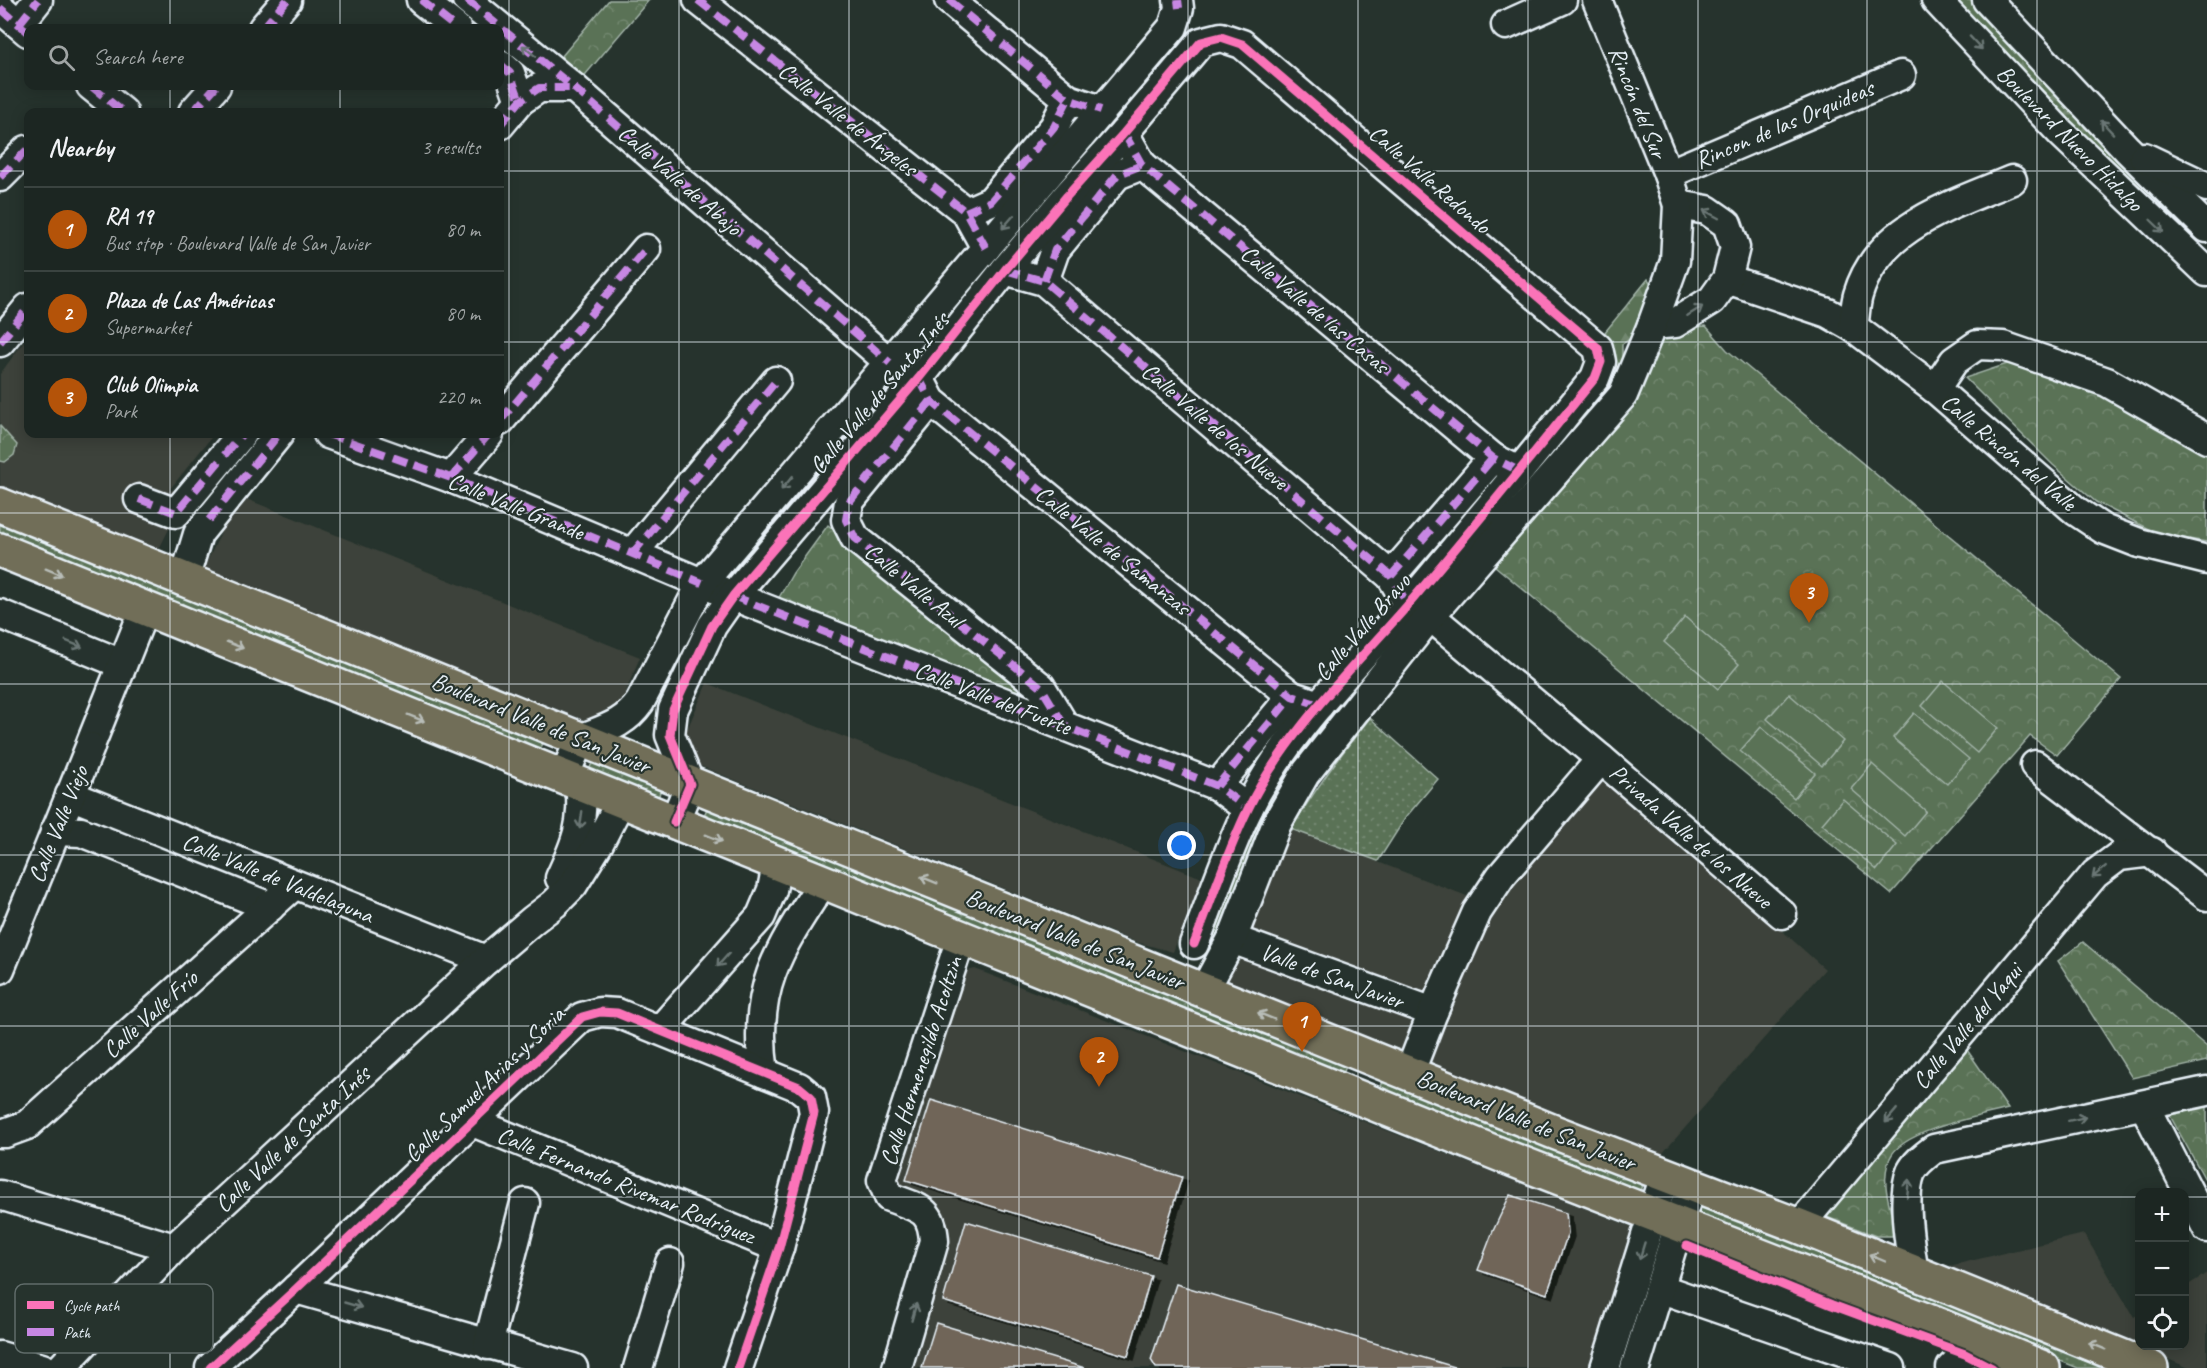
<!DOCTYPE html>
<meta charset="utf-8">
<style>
body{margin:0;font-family:Caveat,sans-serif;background:#29322f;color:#f1f3f6}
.controls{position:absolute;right:18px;bottom:18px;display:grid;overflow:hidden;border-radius:12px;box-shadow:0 3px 15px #0003}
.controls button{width:54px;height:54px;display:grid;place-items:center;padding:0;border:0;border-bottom:2px solid #3a4340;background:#1c2622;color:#f1f3f6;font:30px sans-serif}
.you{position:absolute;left:1182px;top:846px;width:21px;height:21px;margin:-15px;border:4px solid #fff;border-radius:50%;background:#1a73e8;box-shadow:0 0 0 9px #1a73e833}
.badge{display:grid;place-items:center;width:39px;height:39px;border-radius:50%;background:#b45309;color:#fff;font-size:20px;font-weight:700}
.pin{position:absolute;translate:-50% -50px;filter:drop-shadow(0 2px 3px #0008)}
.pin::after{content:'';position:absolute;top:32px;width:21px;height:18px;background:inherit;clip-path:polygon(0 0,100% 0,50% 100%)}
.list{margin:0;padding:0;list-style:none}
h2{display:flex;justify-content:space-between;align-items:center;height:78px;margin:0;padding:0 24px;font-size:26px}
h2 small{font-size:20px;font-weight:400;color:#a0a5a5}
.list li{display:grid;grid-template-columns:39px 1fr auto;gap:18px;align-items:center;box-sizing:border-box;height:84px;padding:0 24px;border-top:2px solid #3a4340}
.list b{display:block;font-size:22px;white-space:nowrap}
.list p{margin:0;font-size:20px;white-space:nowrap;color:#a0a5a5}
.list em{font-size:20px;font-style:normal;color:#a0a5a5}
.icon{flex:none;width:33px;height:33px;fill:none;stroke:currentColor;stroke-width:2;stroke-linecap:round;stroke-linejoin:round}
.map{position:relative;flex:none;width:2207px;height:1368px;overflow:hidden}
.search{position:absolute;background:#1c2622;box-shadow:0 3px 15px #0003;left:24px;top:24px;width:480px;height:66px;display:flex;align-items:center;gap:15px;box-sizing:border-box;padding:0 21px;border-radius:12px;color:#a0a5a5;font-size:22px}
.panel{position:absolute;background:#1c2622;box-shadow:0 3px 15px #0003;left:24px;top:108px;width:480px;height:330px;border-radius:12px}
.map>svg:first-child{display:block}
</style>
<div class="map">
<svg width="2207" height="1368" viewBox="0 0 2207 1368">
<defs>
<pattern id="grass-dots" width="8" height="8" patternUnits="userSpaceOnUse" patternTransform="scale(1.5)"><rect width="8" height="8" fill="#5a7256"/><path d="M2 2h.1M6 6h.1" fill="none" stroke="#72876f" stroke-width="1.8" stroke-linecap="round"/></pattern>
<pattern id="forest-firs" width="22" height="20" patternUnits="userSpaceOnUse" patternTransform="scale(1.5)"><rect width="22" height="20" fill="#5a7256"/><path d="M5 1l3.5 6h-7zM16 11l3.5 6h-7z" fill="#72876f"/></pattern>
<pattern id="park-crowns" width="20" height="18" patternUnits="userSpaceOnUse" patternTransform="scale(1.5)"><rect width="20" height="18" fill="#5a7256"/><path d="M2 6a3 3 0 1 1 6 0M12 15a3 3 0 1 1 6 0" fill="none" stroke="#72876f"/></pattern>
<filter id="shadow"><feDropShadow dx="6" dy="4" stdDeviation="0" flood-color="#0009"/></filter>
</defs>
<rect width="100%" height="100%" fill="#26332d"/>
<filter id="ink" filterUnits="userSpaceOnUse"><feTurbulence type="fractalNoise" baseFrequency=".0167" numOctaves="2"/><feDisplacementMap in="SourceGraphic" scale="12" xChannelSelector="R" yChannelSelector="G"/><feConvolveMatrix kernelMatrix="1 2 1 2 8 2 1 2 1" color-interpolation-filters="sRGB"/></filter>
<g filter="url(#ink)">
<g fill="#3c423a">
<polygon points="28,336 28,434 214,434 170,489 185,497 157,553 0,488 0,374"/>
<polygon points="244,498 640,657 621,704 606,720 589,722 204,568 228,518"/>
<polygon points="707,683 1202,878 1173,952 1136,942 698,765 689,755 686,732"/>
<polygon points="1608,779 1619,785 1825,969 1662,1154 1560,1120 1410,1056 1222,988 1291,829 1467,896 1463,907 1487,916 1597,785"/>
<polygon points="975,969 1640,1230 1597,1368 906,1368 947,1238 947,1226 940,1212 890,1188 959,973"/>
<polygon points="2084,1234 2134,1317 2139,1314 2140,1346 2184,1346 2185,1287 2207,1273 2207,1368 2189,1368 1949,1266"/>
</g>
<g fill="url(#grass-dots)" stroke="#a1b2a7" stroke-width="1.5">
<polygon points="0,522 544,741 539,752 0,536"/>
<path d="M1370,718L1438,779L1406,817L1378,861L1291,829C1315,790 1341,753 1370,718Z"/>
<polygon points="593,761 661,789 657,801 588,772"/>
<polygon points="708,806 1348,1061 1343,1074 703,818"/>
<polygon points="1385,1076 1644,1182 1640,1194 1380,1089"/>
<polygon points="1700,1202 2111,1368 2078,1368 1696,1215"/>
</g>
<g fill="url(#forest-firs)" stroke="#a1b2a7" stroke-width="1.5">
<polygon points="1956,0 1978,0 2203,234 2191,247 2160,217"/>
<path d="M1648,279L1653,287L1635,336L1622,344V374L1345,702L1291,770L1263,820L1214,943L1207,940L1256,817L1286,767L1341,698L1611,380C1621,363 1616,347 1605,332Z"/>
</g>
<g fill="url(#park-crowns)" stroke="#a1b2a7" stroke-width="1.5">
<polygon points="609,0 649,0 574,88 551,69"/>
<path d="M1706,326L1727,350L2121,679L2057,755L2030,736L1891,894L1495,566L1647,378C1648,371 1646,360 1649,354C1660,331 1683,328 1706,326Z"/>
<polygon points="2022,359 2123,395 2207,449 2207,542 2158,534 2096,502 2053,465 1965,378"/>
<polygon points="0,426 17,445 14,455 5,462 0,461"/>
<polygon points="828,525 1023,693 777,601 793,573"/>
<polygon points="2083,942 2207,1047 2207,1061 2132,1078 2058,961"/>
<path d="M1965,1047L2008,1109C1980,1116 1902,1130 1890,1158C1886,1167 1885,1177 1886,1186C1887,1202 1896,1223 1892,1236H1876L1824,1216Z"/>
<polygon points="2207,1104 2207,1183 2168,1112"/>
</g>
<g fill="#5a7256" stroke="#a1b2a7" stroke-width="1.5">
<polygon points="1685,617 1739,664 1718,689 1664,642"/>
<polygon points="1943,681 1998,728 1977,753 1922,706"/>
<polygon points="1789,694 1843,741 1822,766 1767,719"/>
<polygon points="1914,713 1969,759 1947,784 1893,738"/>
<polygon points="1761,727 1815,773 1794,798 1740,751"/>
<polygon points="1872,764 1926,811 1905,836 1851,789"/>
<polygon points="1843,799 1897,845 1877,870 1822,824"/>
</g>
<g fill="#6f6558" stroke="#e8f1f8" stroke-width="1.5" filter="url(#shadow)">
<polygon points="931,1100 1182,1177 1157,1257 906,1180"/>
<polygon points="1510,1195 1566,1213 1568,1233 1547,1294 1478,1270 1493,1231"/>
<polygon points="966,1221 1151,1276 1128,1356 943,1301"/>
<polygon points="1176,1284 1458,1368 1156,1368 1151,1360"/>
<polygon points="936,1323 1085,1368 922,1368"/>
</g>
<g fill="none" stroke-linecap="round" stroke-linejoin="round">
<defs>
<g id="minor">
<polyline points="421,0 456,28"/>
<polyline points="467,0 574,88 890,363"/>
<polyline points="698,0 966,212 986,248"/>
<polyline points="949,0 1068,99 1101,110"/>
<polyline points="1936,0 2061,133 2207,272"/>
<polyline points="1987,0 2127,149 2207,228"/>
<polyline points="0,8 28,32"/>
<polyline points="19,24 38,0"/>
<polyline points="1506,25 1562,0"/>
<polyline points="263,28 287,0"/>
<polyline points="500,64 510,73 520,101"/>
<polyline points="91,86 123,112"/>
<polyline points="193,112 216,86"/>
<polyline points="500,125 520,101 539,88 574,88"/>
<polyline points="1124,133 1142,165 1493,458 1519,471"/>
<polyline points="2144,157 2207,187"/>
<polyline points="1668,174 1901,75"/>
<polyline points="0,177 27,150"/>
<polyline points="966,212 991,201 1054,127 1068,99"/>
<polyline points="1005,270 1044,281 1391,576 1408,605"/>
<polyline points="1727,279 1828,313 1853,327 1935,389 2076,511 2103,529 2139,543 2207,560"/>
<polyline points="1044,281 1055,250 1117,175 1142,165"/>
<polyline points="1652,325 1675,323 1712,300 1727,279 1735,247 1727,224 1707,210 1678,205"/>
<path d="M1853,327C1855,317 1855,305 1858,295C1878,226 1953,205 2012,180"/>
<polyline points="0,342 28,308"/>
<polyline points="919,378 931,401 1292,696 1319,705"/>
<polyline points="1935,389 1954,361 1977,345 2003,346 2107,382 2207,439"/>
<polyline points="931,401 849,502 846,520 855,538 1041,687 1064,725"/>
<polyline points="500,421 646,249"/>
<polyline points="328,434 451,478 733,596 1217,786 1248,809"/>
<polyline points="451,478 489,434"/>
<polyline points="139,499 176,513 242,434"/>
<polyline points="632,554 776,381"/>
<polyline points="1391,576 1493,458"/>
<polyline points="184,580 198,534 279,434"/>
<polyline points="0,614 122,664"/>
<polyline points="1430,616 1601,759 1782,914"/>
<polyline points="91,743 145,608"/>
<polyline points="2035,765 2207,896"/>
<path d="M564,777L580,739C604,729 624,725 640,702L702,583L1173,27L1179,8L1178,0"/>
<polyline points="1217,786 1292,696"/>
<polyline points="70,795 486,960"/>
<path d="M674,822L690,784L670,735L673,710L712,626L733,596L919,378L1005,270L1067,196L1124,133L1201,42L1221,37L1242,44L1598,348L1601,362L1595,378C1533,454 1471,531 1407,606C1352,669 1285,733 1248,809C1227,852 1212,899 1194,944"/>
<polyline points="55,831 81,832 270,907"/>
<path d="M560,878C576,844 585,822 580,784"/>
<polyline points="1232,939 1433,1012"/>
<polyline points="0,969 90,747"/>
<polyline points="1204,991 1232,939 1277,823 1305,774 1430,616 1623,395 1652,325 1675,261 1678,205 1668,174 1597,0"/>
<polyline points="660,1030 761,916 772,890 777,864"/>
<path d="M764,1073C751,989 779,949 823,882"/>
<polyline points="1409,1074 1433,1012 1477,912 1501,876 1601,759"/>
<polyline points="2144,1105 2207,1228"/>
<polyline points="473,1122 779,1248"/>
<polyline points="0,1133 5,1133 27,1125 294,885"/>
<polyline points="0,1195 174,1248"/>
<polyline points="1799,1226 2095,874 2119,856 2152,852"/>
<path d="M1914,1274C1910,1248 1901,1195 1911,1172C1916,1162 1925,1156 1934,1149L2207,1091"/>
<polyline points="1659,1288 1891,1368"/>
<polyline points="296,1289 573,1368"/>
<polyline points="488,1345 525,1203"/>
<polyline points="0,1356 42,1368"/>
<polyline points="61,1368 174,1248 486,960 533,920 554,904 573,885 599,843 621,800"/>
<polyline points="210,1368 296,1289 582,1017 600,1012 617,1013 799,1087 811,1097 814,1113 779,1248 738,1368"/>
<polyline points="638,1368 670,1263"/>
<path d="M897,1368L934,1241C932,1207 917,1208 889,1197L882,1180L961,938"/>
<polyline points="1605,1368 1665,1175"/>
<polyline points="1635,1368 1691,1185"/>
<polyline points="1951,1368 1965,1354 1975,1340"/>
</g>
<g id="major">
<polyline points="0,505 1554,1132 1799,1226 2151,1368"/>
<polyline points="0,550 1511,1159 1938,1325 2043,1368"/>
</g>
</defs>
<use href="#minor" stroke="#e8f1f8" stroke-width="33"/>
<use href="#major" stroke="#e8f1f8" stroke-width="38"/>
<use href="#minor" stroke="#26332d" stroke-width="28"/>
<use href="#major" stroke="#716e59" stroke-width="33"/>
<g stroke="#c787e3" stroke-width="8" stroke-dasharray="15 8" stroke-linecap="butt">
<polyline points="421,0 456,28"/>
<polyline points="467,0 574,88 890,363"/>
<polyline points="698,0 966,212 986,248"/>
<polyline points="949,0 1068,99 1101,110"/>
<polyline points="1178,0 1179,8"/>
<polyline points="0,8 28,32"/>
<polyline points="19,24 38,0"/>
<polyline points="263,28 287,0"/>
<polyline points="500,64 510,73 520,101"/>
<polyline points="91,86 123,112"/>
<polyline points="193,112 216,86"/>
<polyline points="500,125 520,101 539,88 574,88"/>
<polyline points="1124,133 1142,165 1493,458 1519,471"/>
<polyline points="0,177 27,150"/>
<polyline points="966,212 991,201 1054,127 1068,99"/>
<polyline points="1005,270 1044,281 1391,576 1408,605"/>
<polyline points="1044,281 1055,250 1117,175 1142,165"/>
<polyline points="0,342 28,308"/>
<polyline points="919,378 931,401 1292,696 1319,705"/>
<polyline points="931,401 849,502 846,520 855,538 1041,687 1064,725"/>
<polyline points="500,421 646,249"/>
<polyline points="328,434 451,478 702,583"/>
<polyline points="451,478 489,434"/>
<polyline points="139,499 176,513 242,434"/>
<polyline points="209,520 279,434"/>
<polyline points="632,554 776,381"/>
<polyline points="1391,576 1493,458"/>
<polyline points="733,596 1217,786 1248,809"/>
<polyline points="1217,786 1292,696"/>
</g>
<defs>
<g id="cycleway">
<path d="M674,822L690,784L670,735L673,710L712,626L733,596L919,378L1005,270L1067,196L1124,133L1201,42L1221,37L1242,44L1598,348L1601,362L1595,378C1533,454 1471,531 1407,606C1352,669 1285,733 1248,809C1227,852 1212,899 1194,944"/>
<polyline points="1687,1246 1832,1305 1965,1354 1992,1368"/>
<polyline points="210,1368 296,1289 582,1017 600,1012 617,1013 799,1087 811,1097 814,1113 779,1248 738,1368"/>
</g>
</defs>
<use href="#cycleway" stroke="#26332d" stroke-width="13"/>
<use href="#cycleway" stroke="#fb73b8" stroke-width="9"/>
</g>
<defs><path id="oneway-shaft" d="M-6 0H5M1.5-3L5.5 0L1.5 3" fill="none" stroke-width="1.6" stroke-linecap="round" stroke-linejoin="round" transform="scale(1.5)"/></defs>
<g stroke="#6a7674">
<use href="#oneway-shaft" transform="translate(1976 43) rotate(47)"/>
<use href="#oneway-shaft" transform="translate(529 51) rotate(-141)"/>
<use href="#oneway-shaft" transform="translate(2107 127) rotate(-133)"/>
<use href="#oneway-shaft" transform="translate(1711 214) rotate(-152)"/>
<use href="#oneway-shaft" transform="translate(1008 222) rotate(131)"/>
<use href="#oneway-shaft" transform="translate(2157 226) rotate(44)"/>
<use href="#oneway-shaft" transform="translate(1695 311) rotate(-32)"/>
<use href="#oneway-shaft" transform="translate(787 483) rotate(130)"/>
<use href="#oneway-shaft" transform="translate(74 644) rotate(22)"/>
<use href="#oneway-shaft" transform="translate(581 820) rotate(98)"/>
<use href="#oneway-shaft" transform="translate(2099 872) rotate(139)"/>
<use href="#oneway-shaft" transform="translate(723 960) rotate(132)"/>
<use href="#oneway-shaft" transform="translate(1891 1116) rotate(130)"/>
<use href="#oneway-shaft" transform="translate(2077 1119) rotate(-12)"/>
<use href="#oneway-shaft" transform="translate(1908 1188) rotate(-84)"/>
<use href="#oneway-shaft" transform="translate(1642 1251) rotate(107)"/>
<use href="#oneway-shaft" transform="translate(353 1305) rotate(16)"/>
<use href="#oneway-shaft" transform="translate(914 1312) rotate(-74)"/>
</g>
<g stroke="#b8bdb8">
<use href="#oneway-shaft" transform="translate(54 572) rotate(22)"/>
<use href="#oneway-shaft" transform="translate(235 645) rotate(22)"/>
<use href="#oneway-shaft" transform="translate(416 718) rotate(22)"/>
<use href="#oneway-shaft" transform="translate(714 838) rotate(22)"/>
<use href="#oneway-shaft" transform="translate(929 880) rotate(-158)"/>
<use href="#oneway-shaft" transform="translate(1266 1016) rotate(-158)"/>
<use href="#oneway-shaft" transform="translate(1877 1258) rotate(-157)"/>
<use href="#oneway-shaft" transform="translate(2097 1346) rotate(-158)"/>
</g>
</g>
<path fill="none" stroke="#e8f1f8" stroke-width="1.5" stroke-opacity="0.55" d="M170,0V28M340,0V28M509,0V1368M679,0V1368M849,0V1368M1019,0V1368M1188,0V1368M1358,0V1368M1528,0V1368M1698,0V1368M1867,0V1368M2037,0V1368M170,86V112M340,86V112M0,171H28M500,171H2207M0,342H28M500,342H2207M170,434V1368M340,434V1368M0,513H2207M0,684H2207M0,855H2207M0,1026H2207M0,1197H2140M2184,1197H2207"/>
<g text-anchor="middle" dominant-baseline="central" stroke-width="4.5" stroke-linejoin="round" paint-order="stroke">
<g font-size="24" fill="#e8f1f8" stroke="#26332d">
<text transform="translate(1638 102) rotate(68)">Rincón del Sur</text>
<text transform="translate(848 119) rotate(38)">Calle Valle de Ángeles</text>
<text transform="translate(1784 124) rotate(-23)">Rincon de las Orquideas</text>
<text transform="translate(2070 138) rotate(45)">Boulevard Nuevo Hidalgo</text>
<text transform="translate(1430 179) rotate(41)">Calle Valle Redondo</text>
<text transform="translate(680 180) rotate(41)">Calle Valle de Abajo</text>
<text transform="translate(1315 309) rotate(40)">Calle Valle de las Casas</text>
<text transform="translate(879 393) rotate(-50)">Calle Valle de Santa Inés</text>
<text transform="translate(1215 426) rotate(40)">Calle Valle de los Nueve</text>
<text transform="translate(2009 452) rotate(40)">Calle Rincón del Valle</text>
<text transform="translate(516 506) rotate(22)">Calle Valle Grande</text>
<text transform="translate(1113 550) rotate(39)">Calle Valle de Samanzas</text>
<text transform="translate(914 585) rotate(39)">Calle Valle Azul</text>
<text transform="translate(1362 627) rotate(-49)">Calle Valle Bravo</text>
<text transform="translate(993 698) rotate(21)">Calle Valle del Fuerte</text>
<text transform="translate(541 723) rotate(22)">Boulevard Valle de San Javier</text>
<text transform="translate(58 824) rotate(-68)">Calle Valle Viejo</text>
<text transform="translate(1691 836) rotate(41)">Privada Valle de los Nueve</text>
<text transform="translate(278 878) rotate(22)">Calle Valle de Valdelaguna</text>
<text transform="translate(1075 939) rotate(22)">Boulevard Valle de San Javier</text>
<text transform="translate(1332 976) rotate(20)">Valle de San Javier</text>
<text transform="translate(150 1014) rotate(-42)">Calle Valle Frío</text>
<text transform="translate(1967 1026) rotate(-50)">Calle Valle del Yaqui</text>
<text transform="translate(921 1061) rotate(-72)">Calle Hermenegildo Acoltzin</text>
<text transform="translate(484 1084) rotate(-44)">Calle Samuel Arias y Soria</text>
<text transform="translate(1526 1120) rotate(22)">Boulevard Valle de San Javier</text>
<text transform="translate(292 1139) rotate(-43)">Calle Valle de Santa Inés</text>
<text transform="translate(626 1185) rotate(22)">Calle Fernando Rivemar Rodríguez</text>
</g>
</g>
<rect x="15" y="1284" width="198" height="69" rx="9" fill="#26332d" stroke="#606c6a" stroke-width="1.5"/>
<rect x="27" y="1301" width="27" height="8" fill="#fb73b8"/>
<rect x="27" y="1328" width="27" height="8" fill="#c787e3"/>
<g font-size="16" fill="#e8f1f8">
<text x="64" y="1311">Cycle path</text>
<text x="64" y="1338">Path</text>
</g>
</svg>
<div class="controls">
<button>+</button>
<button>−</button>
<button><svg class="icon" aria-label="locate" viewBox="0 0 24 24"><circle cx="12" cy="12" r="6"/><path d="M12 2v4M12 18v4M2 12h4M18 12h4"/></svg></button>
</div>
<div class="you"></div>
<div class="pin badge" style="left:1302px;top:1052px">1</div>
<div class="pin badge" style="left:1099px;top:1087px">2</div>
<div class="pin badge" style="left:1809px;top:623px">3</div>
<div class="search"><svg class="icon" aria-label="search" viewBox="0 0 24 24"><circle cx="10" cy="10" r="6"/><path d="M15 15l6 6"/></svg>Search here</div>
<section class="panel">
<h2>Nearby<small>3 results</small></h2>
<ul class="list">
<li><span class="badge">1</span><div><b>RA 19</b><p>Bus stop · Boulevard Valle de San Javier</p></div><em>80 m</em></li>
<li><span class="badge">2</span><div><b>Plaza de Las Américas</b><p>Supermarket</p></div><em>80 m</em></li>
<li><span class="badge">3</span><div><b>Club Olimpia</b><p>Park</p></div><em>220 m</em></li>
</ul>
</section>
</div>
